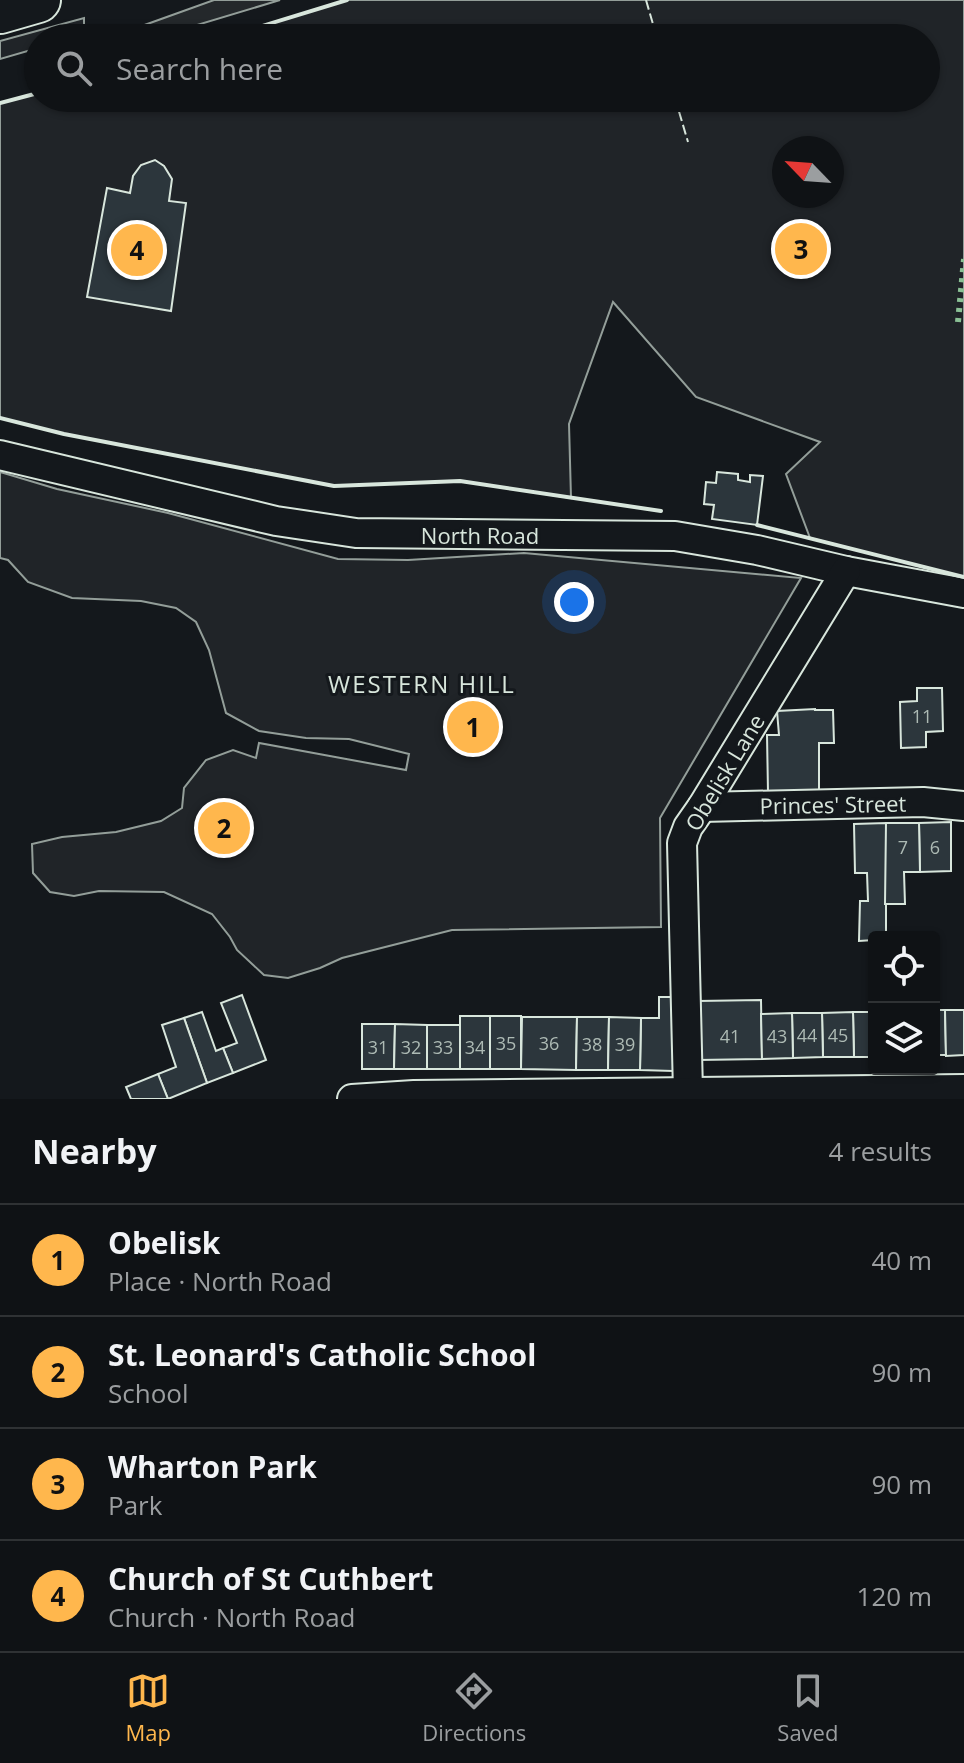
<!DOCTYPE html>
<meta charset="utf-8">
<style>
body{margin:0;font-family:"Open Sans",sans-serif;background:#1d2022;color:#f1f3f6}
.controls{position:absolute;right:24px;bottom:24px;display:grid;overflow:hidden;border-radius:8px;box-shadow:0 2px 6px #0004}
.controls button{width:72px;height:72px;display:grid;place-items:center;padding:0;border:0;border-bottom:2px solid #2f3234;background:#0f1215;color:#f1f3f6;font:40px sans-serif}
.compass{position:absolute;left:772px;top:136px;width:72px;height:72px;border-radius:50%;background:#0f1215;box-shadow:0 2px 6px #0004;rotate:295deg}
.you{position:absolute;left:574px;top:602px;width:28px;height:28px;margin:-20px;border:6px solid #fff;border-radius:50%;background:#1a73e8;box-shadow:0 0 0 12px #1a73e833}
.badge{display:grid;place-items:center;width:52px;height:52px;border-radius:50%;background:#ffb74d;color:#111;font-size:26px;font-weight:700}
.pin{position:absolute;translate:-50% -50%;border:4px solid #fff;box-shadow:0 2px 8px #0006}
.list{margin:0;padding:0;list-style:none}
h2{display:flex;justify-content:space-between;align-items:center;height:104px;margin:0;padding:0 32px;font-size:34px}
h2 small{font-size:26px;font-weight:400;color:#9b9ea0}
.list li{display:grid;grid-template-columns:52px 1fr auto;gap:24px;align-items:center;box-sizing:border-box;height:112px;padding:0 32px;border-top:2px solid #2f3234}
.list b{display:block;font-size:30px;white-space:nowrap}
.list p{margin:0;font-size:26px;white-space:nowrap;color:#9b9ea0}
.list em{font-size:26px;font-style:normal;color:#9b9ea0}
.icon{flex:none;width:44px;height:44px;fill:none;stroke:currentColor;stroke-width:2;stroke-linecap:round;stroke-linejoin:round}
.map{position:relative;flex:none;width:964px;height:1099px;overflow:hidden}
.search{position:absolute;background:#0f1215;box-shadow:0 2px 6px #0004;left:24px;right:24px;top:24px;height:88px;display:flex;align-items:center;gap:20px;box-sizing:border-box;padding:0 28px;border-radius:44px;color:#9b9ea0;font-size:30px}
.sheet{height:552px;background:#0f1215}
nav{display:flex;justify-content:space-around;align-items:center;box-sizing:border-box;height:112px;border-top:2px solid #2f3234;background:#0f1215;font-size:22px;color:#9b9ea0}
nav a{display:grid;justify-items:center;gap:4px}
nav .on{color:#ffb74d}
.map>svg:first-child{display:block}
</style>
<div class="map">
<svg width="964" height="1099" viewBox="0 0 964 1099">
<rect width="100%" height="100%" fill="#14181c"/>
<g fill="#202428" stroke="#939e99" stroke-width="2" fill-rule="evenodd">
<path d="M347,0H964V577L810,538L786,474L820,442L696,397L613,302L569,424L571,498L460,481L334,486L64,434L0,418V103L38,93V98H926V38H223ZM784,148H832V196H784Z"/>
<path d="M84,18V28C71,41 55,38 38,38V48L0,59V41Z"/>
<polygon points="0,472 57,489 168,513 338,559 408,560 524,553 801,578 660,818 661,927 452,930 342,958 320,968 288,978 264,975 237,950 230,937 212,914 164,892 99,891 74,896 50,892 33,873 32,844 62,837 116,832 161,821 182,808 184,788 206,760 233,750 256,758 259,743 406,770 409,754 349,739 306,738 259,731 226,713 209,650 196,622 176,608 141,601 72,598 28,582 8,560 0,558"/>
</g>
<polygon fill="#24282b" stroke="#939e99" stroke-width="2" points="214,0 280,0 154,38 126,38 125,32"/>
<g fill="#2c363c" stroke="#d8e6dc" stroke-width="2">
<polygon points="155,160 164,166 172,179 169,201 186,203 171,311 87,297 107,188 130,193 133,176 141,165"/>
<polygon points="717,472 738,474 738,480 750,482 750,475 763,476 757,525 712,519 714,505 704,504 706,482 716,483"/>
<polygon points="917,688 942,688 943,731 926,732 926,747 901,748 900,702 917,701"/>
<polygon points="815,709 815,710 833,710 834,743 819,743 819,791 768,792 767,735 779,735 777,711"/>
<polygon points="951,822 951,871 920,872 919,823"/>
<polygon points="886,823 886,937 874,937 874,940 859,941 860,901 868,901 867,873 855,873 854,824"/>
<polygon points="886,823 919,823 920,872 904,872 905,904 885,904"/>
<polygon points="242,995 266,1060 233,1073 223,1048 237,1043 221,1003"/>
<polygon points="659,997 673,997 673,1071 640,1070 641,1018 659,1018"/>
<polygon points="761,1000 762,1059 698,1060 698,1001"/>
<polygon points="934,1010 945,1010 946,1055 934,1055"/>
<polygon points="945,1010 964,1010 964,1055 946,1056"/>
<polygon points="202,1012 216,1051 223,1048 233,1073 207,1083 184,1018"/>
<polygon points="853,1012 874,1012 874,1057 854,1057"/>
<polygon points="853,1012 854,1057 823,1057 822,1013"/>
<polygon points="792,1013 822,1013 823,1057 793,1058"/>
<polygon points="792,1013 793,1058 762,1059 761,1014"/>
<rect x="460" y="1016" width="30" height="53"/>
<rect x="490" y="1016" width="31" height="53"/>
<polygon points="522,1017 577,1017 576,1070 521,1069"/>
<polygon points="577,1017 609,1017 608,1070 576,1070"/>
<polygon points="609,1017 641,1018 640,1070 608,1070"/>
<polygon points="184,1018 207,1083 168,1099 158,1074 176,1067 162,1025"/>
<polygon points="362,1024 395,1024 394,1069 362,1069"/>
<polygon points="395,1024 427,1025 427,1069 394,1069"/>
<rect x="427" y="1025" width="33" height="44"/>
<polygon points="158,1074 168,1099 131,1099 126,1087"/>
</g>
<g fill="none" stroke-linecap="round" stroke-linejoin="round">
<defs>
<g id="street">
<polyline points="0,455 276,521 356,533 675,536 757,550 846,571 964,593"/>
<polyline points="702,807 923,802 964,806"/>
<polyline points="688,1092 682,843 688,827 702,807 846,571"/>
<polyline points="352,1099 414,1095 964,1089"/>
</g>
<polyline id="highway" points="0,11 38,0"/>
</defs>
<use href="#street" stroke="#d8e6dc" stroke-width="32"/>
<use href="#highway" stroke="#d8e6dc" stroke-width="48"/>
<use href="#street" stroke="#14181c" stroke-width="28"/>
<use href="#highway" stroke="#14181c" stroke-width="44"/>
<polyline stroke="#8ac095" stroke-width="6" stroke-dasharray="4 6" stroke-linecap="butt" points="958,322 964,259"/>
<g stroke="#d8e6dc" stroke-width="2" stroke-dasharray="10 4" stroke-linecap="butt">
<polyline points="646,0 657,38"/>
<polyline points="675,98 688,142"/>
</g>
<g stroke="#d8e6dc" stroke-width="4">
<polyline points="223,38 347,0"/>
<polyline points="0,103 38,93"/>
<polyline points="0,418 64,434 334,486 460,481 661,511"/>
<polyline points="757,525 964,577"/>
</g>
</g>
<g text-anchor="middle" dominant-baseline="central" stroke-width="6" stroke-linejoin="round" paint-order="stroke">
<g font-size="18" fill="#adbab4">
<text x="922" y="716">11</text>
<text x="903" y="847">7</text>
<text x="935" y="847">6</text>
<text x="807" y="1035">44</text>
<text x="838" y="1035">45</text>
<text x="730" y="1036">41</text>
<text x="777" y="1036">43</text>
<text x="506" y="1043">35</text>
<text x="549" y="1043">36</text>
<text x="592" y="1044">38</text>
<text x="625" y="1044">39</text>
<text x="378" y="1047">31</text>
<text x="411" y="1047">32</text>
<text x="443" y="1047">33</text>
<text x="475" y="1047">34</text>
</g>
<g font-size="22" fill="#d8e6dc" stroke="#14181c">
<text x="480" y="535">North Road</text>
<text transform="translate(724 772) rotate(-59)">Obelisk Lane</text>
<text transform="translate(833 804) rotate(-1)">Princes' Street</text>
</g>
<g font-size="24" letter-spacing="2" fill="#d8e6dc" stroke="#14181c">
<text x="422" y="683">WESTERN HILL</text>
</g>
</g>
</svg>
<div class="controls">
<button><svg class="icon" aria-label="locate" viewBox="0 0 24 24"><circle cx="12" cy="12" r="6"/><path d="M12 2v4M12 18v4M2 12h4M18 12h4"/></svg></button>
<button><svg class="icon" aria-label="layers" viewBox="0 0 24 24"><path d="M12 4l9 5-9 5-9-5zM3 14l9 5 9-5"/></svg></button>
</div>
<svg class="compass" viewBox="-18 -18 36 36"><path d="M0-13l5 13h-10z" fill="#e53935"/><path d="M0 13l5-13h-10z" fill="#9b9ea0"/></svg>
<div class="you"></div>
<div class="pin badge" style="left:473px;top:727px">1</div>
<div class="pin badge" style="left:224px;top:828px">2</div>
<div class="pin badge" style="left:801px;top:249px">3</div>
<div class="pin badge" style="left:137px;top:250px">4</div>
<div class="search"><svg class="icon" aria-label="search" viewBox="0 0 24 24"><circle cx="10" cy="10" r="6"/><path d="M15 15l6 6"/></svg>Search here</div>
</div>
<section class="sheet">
<h2>Nearby<small>4 results</small></h2>
<ul class="list">
<li><span class="badge">1</span><div><b>Obelisk</b><p>Place · North Road</p></div><em>40 m</em></li>
<li><span class="badge">2</span><div><b>St. Leonard's Catholic School</b><p>School</p></div><em>90 m</em></li>
<li><span class="badge">3</span><div><b>Wharton Park</b><p>Park</p></div><em>90 m</em></li>
<li><span class="badge">4</span><div><b>Church of St Cuthbert</b><p>Church · North Road</p></div><em>120 m</em></li>
</ul>
</section>
<nav>
<a class="on"><svg class="icon" aria-label="map" viewBox="0 0 24 24"><path d="M3 6l6-2 6 2 6-2v14l-6 2-6-2-6 2zM9 4v14M15 6v14"/></svg>Map</a>
<a><svg class="icon" aria-label="directions" viewBox="0 0 24 24"><path d="M12 3l9 9-9 9-9-9zM9 14v-3h6M13 9l2 2-2 2"/></svg>Directions</a>
<a><svg class="icon" aria-label="saved" viewBox="0 0 24 24"><path d="M7 4h10v16l-5-4-5 4z"/></svg>Saved</a>
</nav>
